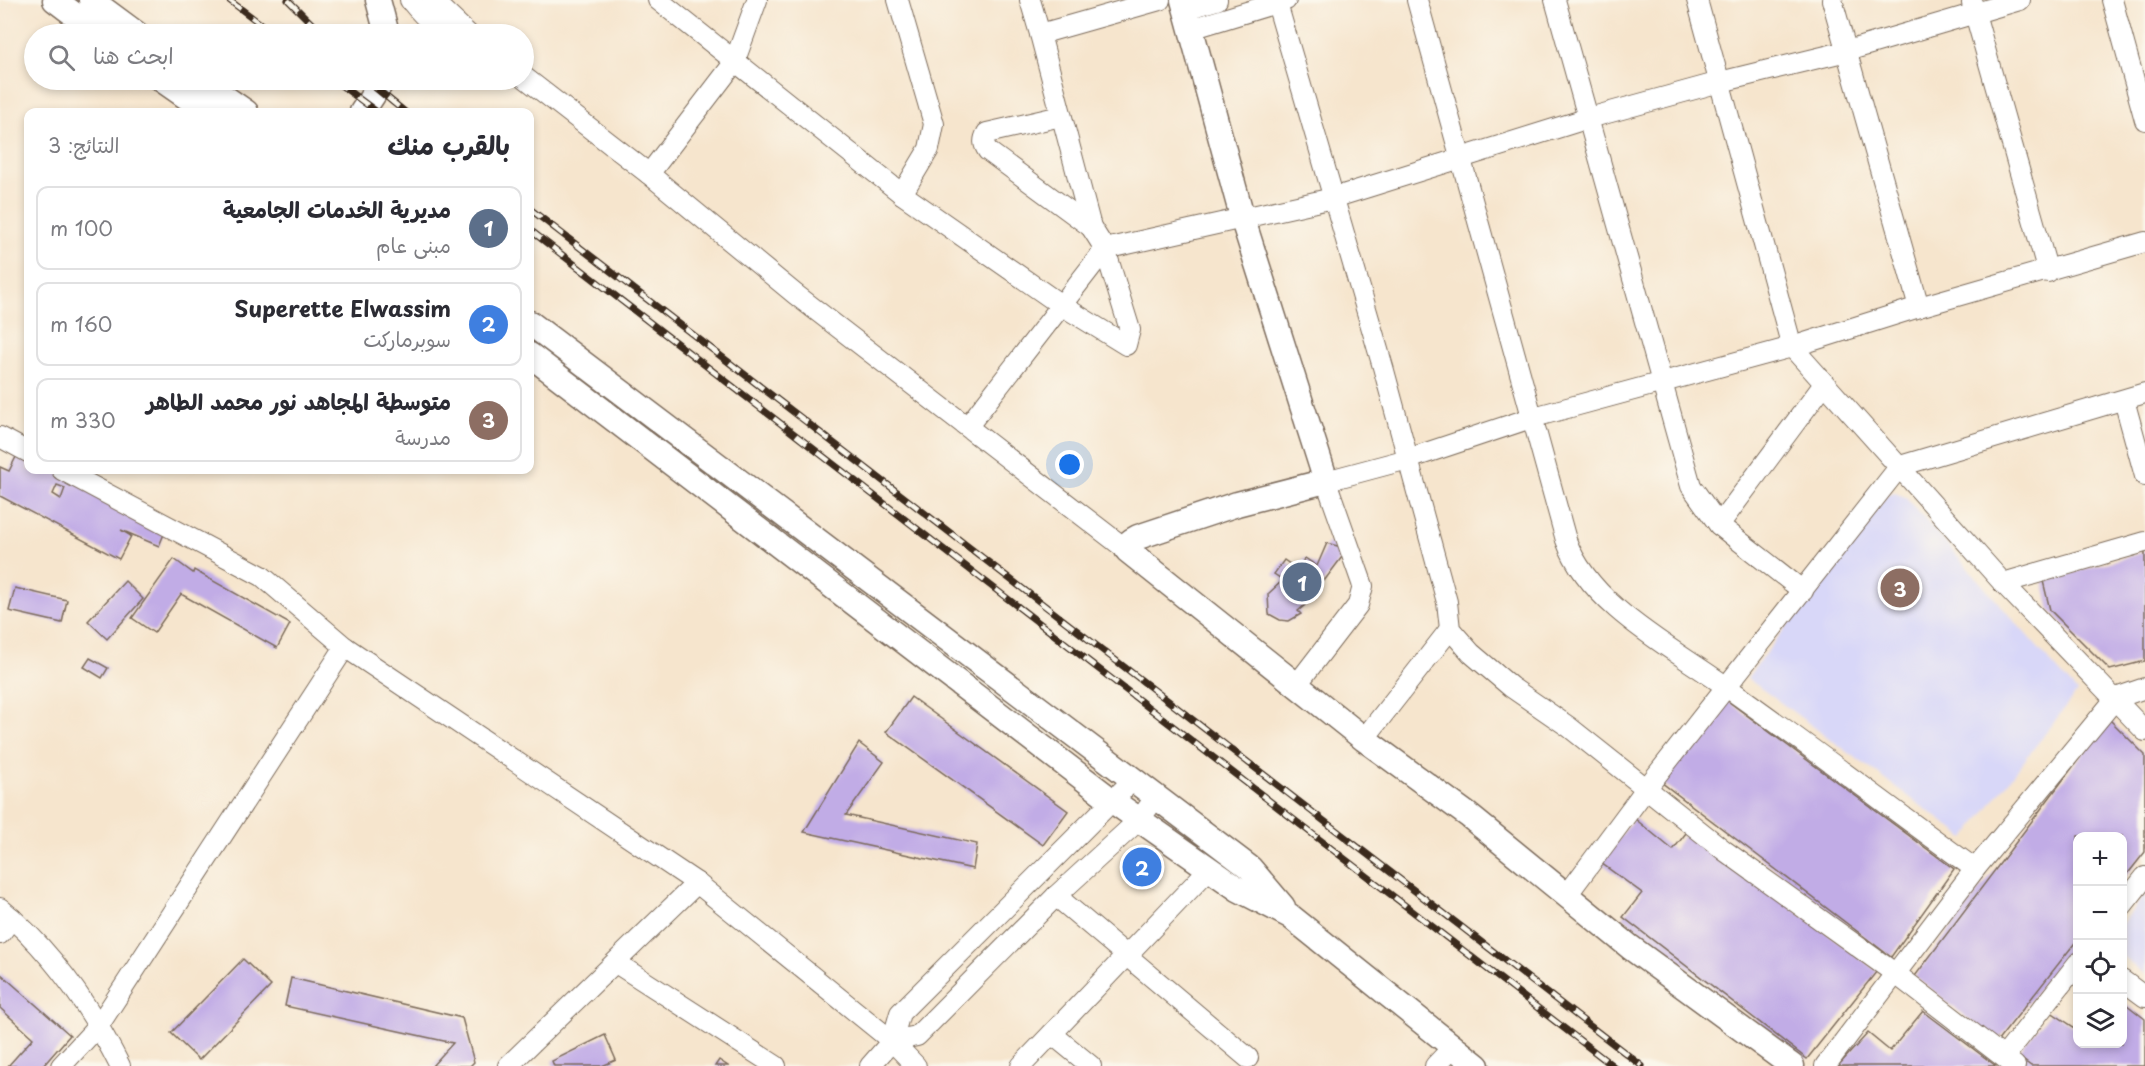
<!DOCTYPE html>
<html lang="ar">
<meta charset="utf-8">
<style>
body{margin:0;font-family:"Playpen Sans","Playpen Sans Arabic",sans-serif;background:#f2f2f3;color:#2b2b33;direction:rtl}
.controls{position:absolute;right:18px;bottom:18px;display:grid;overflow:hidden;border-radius:12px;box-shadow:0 3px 9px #0003}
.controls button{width:54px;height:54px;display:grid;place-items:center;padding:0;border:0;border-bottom:2px solid #e1e1e2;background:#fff;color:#2b2b33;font:30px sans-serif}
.you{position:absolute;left:1070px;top:465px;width:21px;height:21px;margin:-15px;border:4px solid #fff;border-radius:50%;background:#1a73e8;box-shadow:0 0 0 9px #1a73e833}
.badge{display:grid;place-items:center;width:39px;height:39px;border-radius:50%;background:#b45309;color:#fff;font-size:20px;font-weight:700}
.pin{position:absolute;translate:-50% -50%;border:3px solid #fff;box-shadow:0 2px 6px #0006}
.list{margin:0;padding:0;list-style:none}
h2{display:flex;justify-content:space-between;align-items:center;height:78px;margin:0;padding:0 24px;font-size:26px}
h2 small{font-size:20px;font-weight:400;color:#7c7c81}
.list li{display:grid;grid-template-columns:39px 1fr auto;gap:18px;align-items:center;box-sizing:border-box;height:84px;margin:0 12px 12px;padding:0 12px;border:2px solid #e1e1e2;border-radius:12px}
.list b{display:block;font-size:22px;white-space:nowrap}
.list p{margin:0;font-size:20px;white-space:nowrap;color:#7c7c81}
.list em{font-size:20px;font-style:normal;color:#7c7c81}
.icon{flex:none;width:33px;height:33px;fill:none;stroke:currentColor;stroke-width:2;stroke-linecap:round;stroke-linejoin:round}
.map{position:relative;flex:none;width:2145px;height:1066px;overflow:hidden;direction:ltr}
.search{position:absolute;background:#fff;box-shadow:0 3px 9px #0003;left:24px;top:24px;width:510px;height:66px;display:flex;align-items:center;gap:15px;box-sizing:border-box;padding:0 21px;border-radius:33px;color:#7c7c81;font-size:22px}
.panel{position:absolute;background:#fff;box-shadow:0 3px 9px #0003;left:24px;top:108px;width:510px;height:366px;border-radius:12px;direction:rtl}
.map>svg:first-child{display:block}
</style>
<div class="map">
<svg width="2145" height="1066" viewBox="0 0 2145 1066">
<rect width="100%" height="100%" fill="#fbf7ec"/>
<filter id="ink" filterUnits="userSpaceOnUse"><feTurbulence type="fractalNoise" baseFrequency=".0167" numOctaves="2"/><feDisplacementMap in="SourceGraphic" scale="12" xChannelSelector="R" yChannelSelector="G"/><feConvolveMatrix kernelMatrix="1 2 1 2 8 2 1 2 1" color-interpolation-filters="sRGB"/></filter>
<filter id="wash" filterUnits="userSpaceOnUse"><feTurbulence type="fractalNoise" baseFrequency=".008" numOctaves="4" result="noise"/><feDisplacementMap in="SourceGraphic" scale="24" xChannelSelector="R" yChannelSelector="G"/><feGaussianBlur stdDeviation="1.35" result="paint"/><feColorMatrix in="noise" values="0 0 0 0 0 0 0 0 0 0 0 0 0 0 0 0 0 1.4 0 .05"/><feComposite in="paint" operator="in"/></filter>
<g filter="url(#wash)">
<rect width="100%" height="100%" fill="#f6e5cd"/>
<g fill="#d8d7f8">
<polygon points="1895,493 1905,497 2077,692 1965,838 1747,678 1887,495"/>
<polygon points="2145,895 2145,974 2123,957 2122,924"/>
</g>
<g id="blocks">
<g fill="#c1ace6" fill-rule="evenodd">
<path d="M20,449L28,453V470H63L169,522L159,546L121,530L131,536L119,559L0,496V467L9,471ZM57,485L65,488L61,499L53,494Z"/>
<polygon points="1327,543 1341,547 1342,557 1315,593 1308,588 1298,599 1305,605 1298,611 1301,614 1289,621 1280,620 1269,614 1268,594 1283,580 1274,574 1284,560 1297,569 1305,558 1317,566"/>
<polygon points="2145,552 2145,661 2110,670 2050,610 2043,581"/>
<polygon points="174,559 193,573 194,570 290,624 277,648 181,594 154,633 132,618"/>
<polygon points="125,581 143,599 107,639 88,621"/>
<polygon points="15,588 67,600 62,623 9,611"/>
<polygon points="90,658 108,668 102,678 84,667"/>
<polygon points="911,697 1068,811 1043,845 886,732"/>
<polygon points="1725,699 1954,869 1891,957 1661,782"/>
<polygon points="2109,719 2145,755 2145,852 2122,881 2122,836 2078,836 2078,939 1997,1042 1915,976"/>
<polygon points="859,743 884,762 846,815 977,844 973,869 804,832"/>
<polygon points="1634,818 1673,850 1689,829 1877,971 1807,1059 1623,917 1642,893 1601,863"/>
<polygon points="243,959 271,986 199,1060 171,1033"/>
<polygon points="0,973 70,1035 43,1066 8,1066 33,1038 0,1008"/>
<polygon points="291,978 462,1018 474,1062 470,1066 432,1066 453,1043 285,1006"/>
<polygon points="2122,1001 2145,1019 2145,1066 2031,1066 2016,1055 2051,1012 2078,1030 2078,1044 2122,1044"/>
<polygon points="1923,1011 1996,1066 1838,1066 1868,1033 1890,1051"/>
<polygon points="605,1035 616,1060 602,1066 554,1066 552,1061"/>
<polygon points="719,1060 728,1066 715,1066"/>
</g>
</g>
</g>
<g filter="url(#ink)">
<use href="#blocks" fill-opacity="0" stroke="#7c6b5b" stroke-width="1.5"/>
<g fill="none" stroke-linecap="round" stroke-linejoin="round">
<defs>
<g id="minor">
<path d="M410,0C426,20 436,31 463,31"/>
<polyline points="432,0 468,34"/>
<polyline points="658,0 902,194 1061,305 1126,345 1130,330 1105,249 1091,227 1040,34 1160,0"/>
<polyline points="898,0 934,124 929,149 902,194"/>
<polyline points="1030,0 1040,34"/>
<polyline points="1276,0 1383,367 1447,602 1450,629 1471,653 1511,687 1569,727 1725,851 1896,974 2015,1066"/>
<path d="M1417,0L1566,540C1590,607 1673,648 1728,688C1811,747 1892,809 1975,869"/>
<polyline points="1555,0 1691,486 1719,525 1803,591"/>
<polyline points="1697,0 1792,347 2003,583 2145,731"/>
<polyline points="1832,0 1919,307"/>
<polyline points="2112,0 2145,120"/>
<polyline points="1972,3 2048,272"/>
<polyline points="1186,9 1217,0"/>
<polyline points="1191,29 1286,0"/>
<polyline points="524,77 649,174 795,294 1127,550"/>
<path d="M1061,116L987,133C983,140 983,144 988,151L1091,227"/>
<polyline points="649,174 734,63 757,0"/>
<polyline points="2124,400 2145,476"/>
<polyline points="968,426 1105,249 1333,198 1589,118 1720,82 1847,51 2020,0"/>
<polyline points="0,437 28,452"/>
<polyline points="62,470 262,576 345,647 697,883 892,1041 916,1066"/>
<polyline points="1719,525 1824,384"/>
<polyline points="2003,583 2145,542"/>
<polyline points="1298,683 1358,605 1363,586 1326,481 1408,459 1534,417 1792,347 1919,307 2145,242"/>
<polyline points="1364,739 1450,629"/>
<polyline points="1567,895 1645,790 1900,466 2145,393"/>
<polyline points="1056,896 1248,1058"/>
<polyline points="2122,906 2145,877"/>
<path d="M0,908C52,951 90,1006 120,1066"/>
<polyline points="0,934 12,918"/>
<polyline points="616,963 776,1066"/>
<polyline points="2122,980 2145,997"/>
<polyline points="1052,1034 1091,1066"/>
<polyline points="892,1041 917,1036 1056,896 1139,820 1156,797"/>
<polyline points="2004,1057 2078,963"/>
<polyline points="61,1066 99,1025 345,647"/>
<polyline points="508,1066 697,883"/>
<polyline points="870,1066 892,1041 900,1013 1133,780"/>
<polyline points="1021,1066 1209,869"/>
<polyline points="1435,1066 1453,1047"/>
<polyline points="1825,1066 1975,869 2116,698 2145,688"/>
</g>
<g id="tertiary">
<polyline points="55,0 100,34"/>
<polyline points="91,0 137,34"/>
<polyline points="378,0 387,34"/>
<polyline points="1183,0 1243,220 1326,481 1237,504 1138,537 1131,541 1127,550 1364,739 1468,815 1630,947 1792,1066"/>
<polyline points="162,80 208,112"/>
<polyline points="200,80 246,112"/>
<polyline points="362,112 383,80"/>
<polyline points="530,323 1250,868 1283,907"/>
<polyline points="530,355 1114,802 1238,889 1290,916 1477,1066"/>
</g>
</defs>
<use href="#minor" stroke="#7c6b5b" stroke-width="22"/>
<use href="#tertiary" stroke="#7c6b5b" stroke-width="27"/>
<use href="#minor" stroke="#fff" stroke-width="20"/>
<use href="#tertiary" stroke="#fff" stroke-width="24"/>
<defs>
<g id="rail">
<polyline points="229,0 274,34"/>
<polyline points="288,0 322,34"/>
<polyline points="334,80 377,112"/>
<polyline points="366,80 405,112"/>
<polyline points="530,209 1642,1066"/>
<polyline points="530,230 1613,1066"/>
</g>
</defs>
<use href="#rail" stroke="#3b2a1e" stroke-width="7"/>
<use href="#rail" stroke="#fbf7ec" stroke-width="4.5" stroke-dasharray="14" stroke-linecap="butt"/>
</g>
</g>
</svg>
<div class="controls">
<button>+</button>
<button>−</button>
<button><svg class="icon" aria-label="locate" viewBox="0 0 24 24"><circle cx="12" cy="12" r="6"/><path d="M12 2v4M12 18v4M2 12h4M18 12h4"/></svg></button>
<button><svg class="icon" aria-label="layers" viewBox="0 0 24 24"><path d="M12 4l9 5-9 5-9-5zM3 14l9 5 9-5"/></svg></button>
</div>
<div class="you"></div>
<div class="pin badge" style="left:1302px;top:582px;background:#5c6f8a">1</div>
<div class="pin badge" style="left:1142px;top:867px;background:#3f7fe0">2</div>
<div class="pin badge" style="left:1900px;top:588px;background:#8d6e63">3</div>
<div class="search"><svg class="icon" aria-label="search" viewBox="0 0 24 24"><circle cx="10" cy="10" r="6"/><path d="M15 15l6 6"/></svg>ابحث هنا</div>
<section class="panel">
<h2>بالقرب منك<small>النتائج: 3</small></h2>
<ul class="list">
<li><span class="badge" style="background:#5c6f8a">1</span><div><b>مديرية الخدمات الجامعية</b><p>مبنى عام</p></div><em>100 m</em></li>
<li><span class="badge" style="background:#3f7fe0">2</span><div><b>Superette Elwassim</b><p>سوبرماركت</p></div><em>160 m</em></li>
<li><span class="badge" style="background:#8d6e63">3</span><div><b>متوسطة المجاهد نور محمد الطاهر</b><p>مدرسة</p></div><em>330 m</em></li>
</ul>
</section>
</div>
